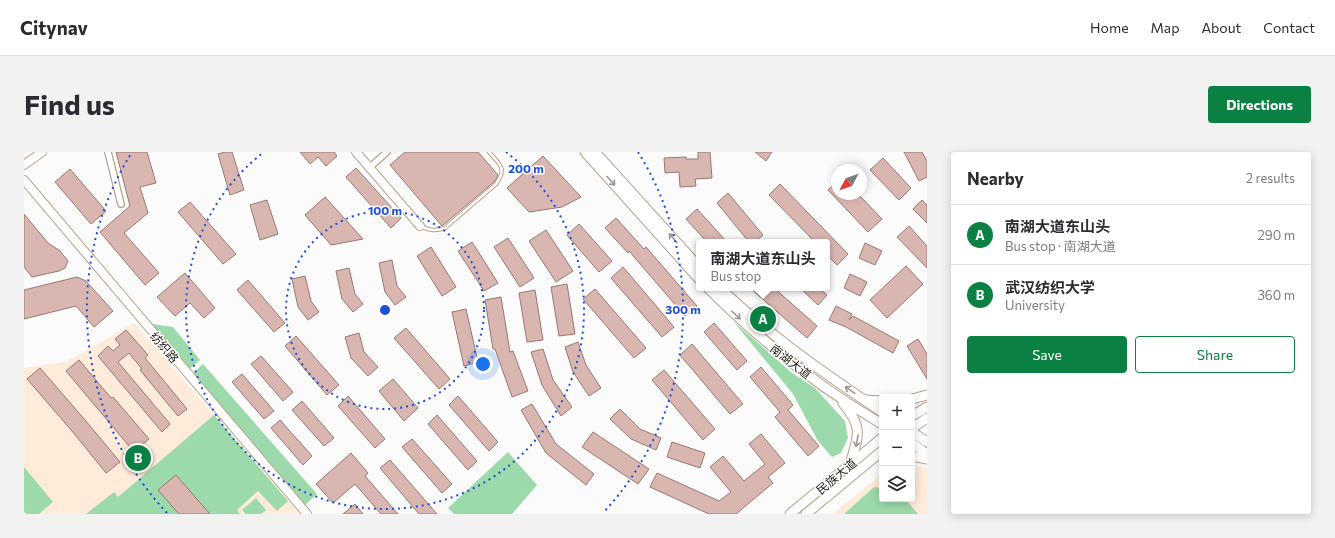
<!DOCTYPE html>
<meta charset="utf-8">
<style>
body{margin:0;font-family:Commissioner,"Noto Sans SC",sans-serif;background:#f2f2f3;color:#2b2b33}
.controls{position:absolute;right:12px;bottom:12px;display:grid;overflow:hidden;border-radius:4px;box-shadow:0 2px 10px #0003}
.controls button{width:36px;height:36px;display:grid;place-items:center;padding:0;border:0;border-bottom:1px solid #e1e1e2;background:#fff;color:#2b2b33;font:20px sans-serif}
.compass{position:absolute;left:807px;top:12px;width:36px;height:36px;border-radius:50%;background:#fff;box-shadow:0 2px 10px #0003;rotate:229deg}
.you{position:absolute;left:459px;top:212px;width:14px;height:14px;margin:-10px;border:3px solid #fff;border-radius:50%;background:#1a73e8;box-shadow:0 0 0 6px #1a73e833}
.badge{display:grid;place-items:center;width:26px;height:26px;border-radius:50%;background:#0b8043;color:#fff;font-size:13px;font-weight:700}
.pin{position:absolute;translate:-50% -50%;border:2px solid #fff;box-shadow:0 1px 4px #0006}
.popup{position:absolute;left:672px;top:87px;width:134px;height:52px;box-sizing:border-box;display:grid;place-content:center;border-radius:4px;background:#fff;filter:drop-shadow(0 1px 3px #0005);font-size:13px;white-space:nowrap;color:#7c7c81}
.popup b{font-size:15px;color:#2b2b33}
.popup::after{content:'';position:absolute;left:50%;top:100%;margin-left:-8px;border:8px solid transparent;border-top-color:#fff}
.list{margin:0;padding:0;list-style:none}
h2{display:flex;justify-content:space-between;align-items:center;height:52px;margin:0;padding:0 16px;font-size:17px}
h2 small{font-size:13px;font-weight:400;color:#7c7c81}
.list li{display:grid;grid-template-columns:26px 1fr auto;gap:12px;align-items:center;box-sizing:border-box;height:60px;padding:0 16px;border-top:1px solid #e1e1e2}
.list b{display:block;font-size:15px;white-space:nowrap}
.list p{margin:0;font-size:13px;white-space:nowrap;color:#7c7c81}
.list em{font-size:13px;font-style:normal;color:#7c7c81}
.actions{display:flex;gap:8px;padding:12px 16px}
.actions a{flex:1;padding:9px 0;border:1px solid #0b8043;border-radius:4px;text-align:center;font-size:14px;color:#0b8043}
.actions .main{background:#0b8043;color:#fff}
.icon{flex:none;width:22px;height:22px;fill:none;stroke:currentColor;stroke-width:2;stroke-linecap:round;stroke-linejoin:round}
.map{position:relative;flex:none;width:903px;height:362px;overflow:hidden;border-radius:4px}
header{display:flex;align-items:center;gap:24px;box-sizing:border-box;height:56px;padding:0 20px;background:#fff;border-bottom:1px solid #e1e1e2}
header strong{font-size:19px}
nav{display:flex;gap:22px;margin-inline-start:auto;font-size:14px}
.intro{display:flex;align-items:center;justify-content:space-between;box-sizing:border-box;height:96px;padding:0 24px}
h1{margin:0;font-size:28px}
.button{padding:10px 18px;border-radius:4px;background:#0b8043;color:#fff;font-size:14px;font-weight:700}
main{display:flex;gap:24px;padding:0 24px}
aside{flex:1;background:#fff;border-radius:4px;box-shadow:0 2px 10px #0003}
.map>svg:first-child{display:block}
</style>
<header>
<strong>Citynav</strong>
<nav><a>Home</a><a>Map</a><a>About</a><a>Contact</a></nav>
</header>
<div class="intro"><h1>Find us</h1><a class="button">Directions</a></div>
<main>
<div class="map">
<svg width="903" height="362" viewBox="0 0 903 362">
<rect width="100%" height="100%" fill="#fbfbfb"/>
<g fill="#feebda">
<polygon points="110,171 276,362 0,362 0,216 42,210"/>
<polygon points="888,313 903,316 903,362 808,362 858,322 858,347 888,347"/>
</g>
<g fill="#9cdaab">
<polygon points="709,169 768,221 791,236 821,269 824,286 817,301 808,305 794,289 769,242"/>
<polygon points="121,171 149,175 176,208 162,220"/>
<polygon points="179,212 293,342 278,356 166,224"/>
<polygon points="190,263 264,349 253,359 234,339 213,358 216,362 186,362 152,323 155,362 62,362 90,340 94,345"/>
<polygon points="484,300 513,333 488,362 430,362 424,356"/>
<polygon points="0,315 29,350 15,362 0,362"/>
<polygon points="850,335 858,336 858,347 881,347 894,362 820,362"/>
<polygon points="232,346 242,358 237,362 222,362 218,358"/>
</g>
<g fill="#d9b7b0" stroke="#987872">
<polygon points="92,0 123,0 132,31 116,35 124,61 100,81 135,121 121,133 76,80 106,54"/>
<polygon points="201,0 208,0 220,38 206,43 194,2"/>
<polygon points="276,0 310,0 313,4 302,14 294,5 286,12"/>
<polygon points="381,0 454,0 474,23 471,29 418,74 366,13"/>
<polygon points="674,0 686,0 688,26 671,27 672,34 656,35 655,20 641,21 640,6 662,5 662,7 674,7"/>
<polygon points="731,0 748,0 742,9"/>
<polygon points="880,0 898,0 903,9 903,25 895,29"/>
<polygon points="519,4 557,45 538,55 505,60 483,36"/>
<polygon points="859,6 887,36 875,48 846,18"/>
<polygon points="332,16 377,66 367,76 322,25"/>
<polygon points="46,17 82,59 67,72 31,30"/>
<polygon points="813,29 813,42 834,42 858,67 844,80 804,38"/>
<polygon points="756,32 824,102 813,113 803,103 803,90 791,90 745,43"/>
<polygon points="704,41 739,83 731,90 725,90 693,51"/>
<polygon points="301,45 339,87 307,93 281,63"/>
<polygon points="243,48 254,82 236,88 226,53"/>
<polygon points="898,48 903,53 903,71 889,57"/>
<polygon points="166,50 212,102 199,112 154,60"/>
<polygon points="673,57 703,90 683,90 662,67"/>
<polygon points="0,62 24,91 36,99 44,109 41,116 35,119 8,125 0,115"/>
<polygon points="592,66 620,97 622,95 673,154 661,164 605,99 604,101 581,76"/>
<polygon points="555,72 588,109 575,120 543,83"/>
<polygon points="885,74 903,94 903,116 873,85"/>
<polygon points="522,78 549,119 532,130 505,89"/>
<polygon points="484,86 510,126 496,135 470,95"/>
<polygon points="448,90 474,131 460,139 434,99"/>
<polygon points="841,91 858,99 851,113 835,106"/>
<polygon points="407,95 432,135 418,144 393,104"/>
<polygon points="368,108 373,134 382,145 371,153 361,140 355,111"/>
<polygon points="882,114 899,132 863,166 846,148"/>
<polygon points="599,115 650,175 638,185 587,126"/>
<polygon points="325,116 331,142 339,152 329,160 318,147 312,119"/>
<polygon points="161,121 191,156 180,166 166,151 151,164 133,145"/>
<polygon points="826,122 843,130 836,144 820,136"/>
<polygon points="281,124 287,149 295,160 284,168 274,155 268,127"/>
<polygon points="53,125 62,129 89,159 70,175 52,154 0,167 0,138"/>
<polygon points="224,128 261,171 250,180 213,138"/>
<polygon points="543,132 551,182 535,184 527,135"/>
<polygon points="726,136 750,136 793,174 783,186"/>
<polygon points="776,136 795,136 803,143 794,153"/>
<polygon points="571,137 622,196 610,206 559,147"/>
<polygon points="511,138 519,188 503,190 495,141"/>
<polygon points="477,145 486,200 489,199 504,239 488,245 471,197 469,197 461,148"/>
<polygon points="812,154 828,162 825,168 829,164 875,189 869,201 822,175 805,168"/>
<polygon points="442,157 454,210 440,214 428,160"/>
<polygon points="690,171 723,209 713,218 680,180"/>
<polygon points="382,176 426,227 415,237 370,186"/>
<polygon points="102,178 124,203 121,206 163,257 154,264 116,218 118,217 105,201 94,210 146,272 138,280 74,204 84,194 89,199 96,193 91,187"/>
<polygon points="335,181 340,200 354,215 344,224 327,206 321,185"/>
<polygon points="272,184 315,233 303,243 261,194"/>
<polygon points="894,187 903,202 903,227 883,194"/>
<polygon points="554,190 562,213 577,236 565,244 549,220 541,195"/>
<polygon points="668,192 719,252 706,262 656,203"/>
<polygon points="519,197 529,228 548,255 537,264 518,233 507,200"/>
<polygon points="237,204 269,240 259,249 227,212"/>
<polygon points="55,208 87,246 89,245 125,287 110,300 42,219"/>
<polygon points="737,215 769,253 764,258 795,294 784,304 751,265 756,260 726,225"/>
<polygon points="16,216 61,268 96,310 82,321 48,279 3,227"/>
<polygon points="640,218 691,277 679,288 628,228"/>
<polygon points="218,222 250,259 240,267 208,230"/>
<polygon points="369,227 394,256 380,269 355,239"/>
<polygon points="324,244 361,287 351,296 314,254"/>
<polygon points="434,244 474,290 465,299 425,253"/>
<polygon points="278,249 310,286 300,294 268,258"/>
<polygon points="508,252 532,292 570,322 562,333 522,301 497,258"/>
<polygon points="596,257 616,277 637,286 632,298 607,287 586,267"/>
<polygon points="413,263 453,309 444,318 404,272"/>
<polygon points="256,268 288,304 279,313 247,276"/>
<polygon points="569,280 625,317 614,332 558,295"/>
<polygon points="737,282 761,311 744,325 749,331 712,362 685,362 626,335 633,321 695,349 707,340 686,315 699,304 720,329 741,312 725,292"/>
<polygon points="388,287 428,332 418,341 378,295"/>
<polygon points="648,290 681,301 676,316 643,305"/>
<polygon points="327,301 344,321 341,324 374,362 357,362 331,332 309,351 292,332"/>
<polygon points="366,308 413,362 395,362 356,316"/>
<polygon points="152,323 186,362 155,362 134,338"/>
<polygon points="331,352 339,362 319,362"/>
</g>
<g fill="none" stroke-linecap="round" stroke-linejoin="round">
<defs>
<path id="lane" d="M397,74C406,79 412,79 421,76L472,32C483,16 477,14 465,0"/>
<g id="street">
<polyline points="84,0 97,52"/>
<polyline points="345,16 363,0"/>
</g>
<g id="secondary">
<polyline points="332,0 396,74"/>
<polyline points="0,13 18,0"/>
<polyline points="0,28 283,362"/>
</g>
<g id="primary">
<polyline points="561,0 675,127"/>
<polyline points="571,0 675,115"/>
<path d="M684,136C736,188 794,235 858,272"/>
<path d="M696,136C745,183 801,222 858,260"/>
<polyline points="888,247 903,243"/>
<polyline points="841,248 858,249"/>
<path d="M819,251C839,275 835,283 826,312"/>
<polyline points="888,264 903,255"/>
<polyline points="888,276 903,266"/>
<polyline points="888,280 903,290"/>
<polyline points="888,291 903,302"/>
<polyline points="888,304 903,307"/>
<polyline points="766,362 858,286"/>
<polyline points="782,362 858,299"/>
</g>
</defs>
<use href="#lane" stroke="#b9a28c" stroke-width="4.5"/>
<use href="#street" stroke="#b9a28c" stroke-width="8"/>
<use href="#secondary" stroke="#b9a28c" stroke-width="10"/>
<use href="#primary" stroke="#b9a28c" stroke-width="11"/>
<use href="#lane" stroke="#fff" stroke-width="2.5"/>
<use href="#street" stroke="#fff" stroke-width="5.5"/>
<use href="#secondary" stroke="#fff" stroke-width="8"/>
<use href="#primary" stroke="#fff" stroke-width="9"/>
</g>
<defs><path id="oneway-shaft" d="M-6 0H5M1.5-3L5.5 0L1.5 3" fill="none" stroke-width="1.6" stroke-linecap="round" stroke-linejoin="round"/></defs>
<g stroke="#9c9894">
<use href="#oneway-shaft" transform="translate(587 29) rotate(48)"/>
<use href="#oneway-shaft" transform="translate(649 86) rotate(-132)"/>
<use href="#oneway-shaft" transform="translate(712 163) rotate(42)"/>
<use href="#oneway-shaft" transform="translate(826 238) rotate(-145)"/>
<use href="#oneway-shaft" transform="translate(833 289) rotate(101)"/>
</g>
<g fill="none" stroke="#1d4ed8" stroke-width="2" stroke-dasharray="2 4">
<circle cx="361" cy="158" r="99"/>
<path d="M482 0A199 199 0 1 1 240 0"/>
<path d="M143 361A298 298 0 0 1 108 0M614 0A298 298 0 0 1 579 361"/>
</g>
<g text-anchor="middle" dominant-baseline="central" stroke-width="3" stroke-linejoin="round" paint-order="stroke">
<g font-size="12" fill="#231a12" stroke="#fff">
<text transform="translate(141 195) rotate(50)">纺织路</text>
<text transform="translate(767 209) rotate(38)">南湖大道</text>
<text transform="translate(812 324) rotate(-40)">民族大道</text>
</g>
</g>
<circle cx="361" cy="158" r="6" fill="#1d4ed8" stroke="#fff" stroke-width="2"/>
<g font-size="12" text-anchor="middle" font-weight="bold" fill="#1d4ed8" stroke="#fff" stroke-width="3" stroke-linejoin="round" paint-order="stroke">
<text x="502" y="21">200 m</text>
<text x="361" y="63">100 m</text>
<text x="659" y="162">300 m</text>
</g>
</svg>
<div class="controls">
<button>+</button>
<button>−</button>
<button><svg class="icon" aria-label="layers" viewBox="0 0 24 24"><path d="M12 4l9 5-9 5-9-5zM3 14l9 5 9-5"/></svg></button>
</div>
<svg class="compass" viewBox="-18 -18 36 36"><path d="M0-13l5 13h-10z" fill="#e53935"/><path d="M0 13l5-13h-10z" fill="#7c7c81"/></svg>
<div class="you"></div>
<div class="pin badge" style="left:739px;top:167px">A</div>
<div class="popup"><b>南湖大道东山头</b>Bus stop</div>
<div class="pin badge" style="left:114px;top:306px">B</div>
</div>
<aside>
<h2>Nearby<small>2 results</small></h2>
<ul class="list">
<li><span class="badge">A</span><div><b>南湖大道东山头</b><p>Bus stop · 南湖大道</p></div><em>290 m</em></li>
<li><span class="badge">B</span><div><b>武汉纺织大学</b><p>University</p></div><em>360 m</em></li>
</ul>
<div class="actions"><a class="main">Save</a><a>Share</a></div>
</aside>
</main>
